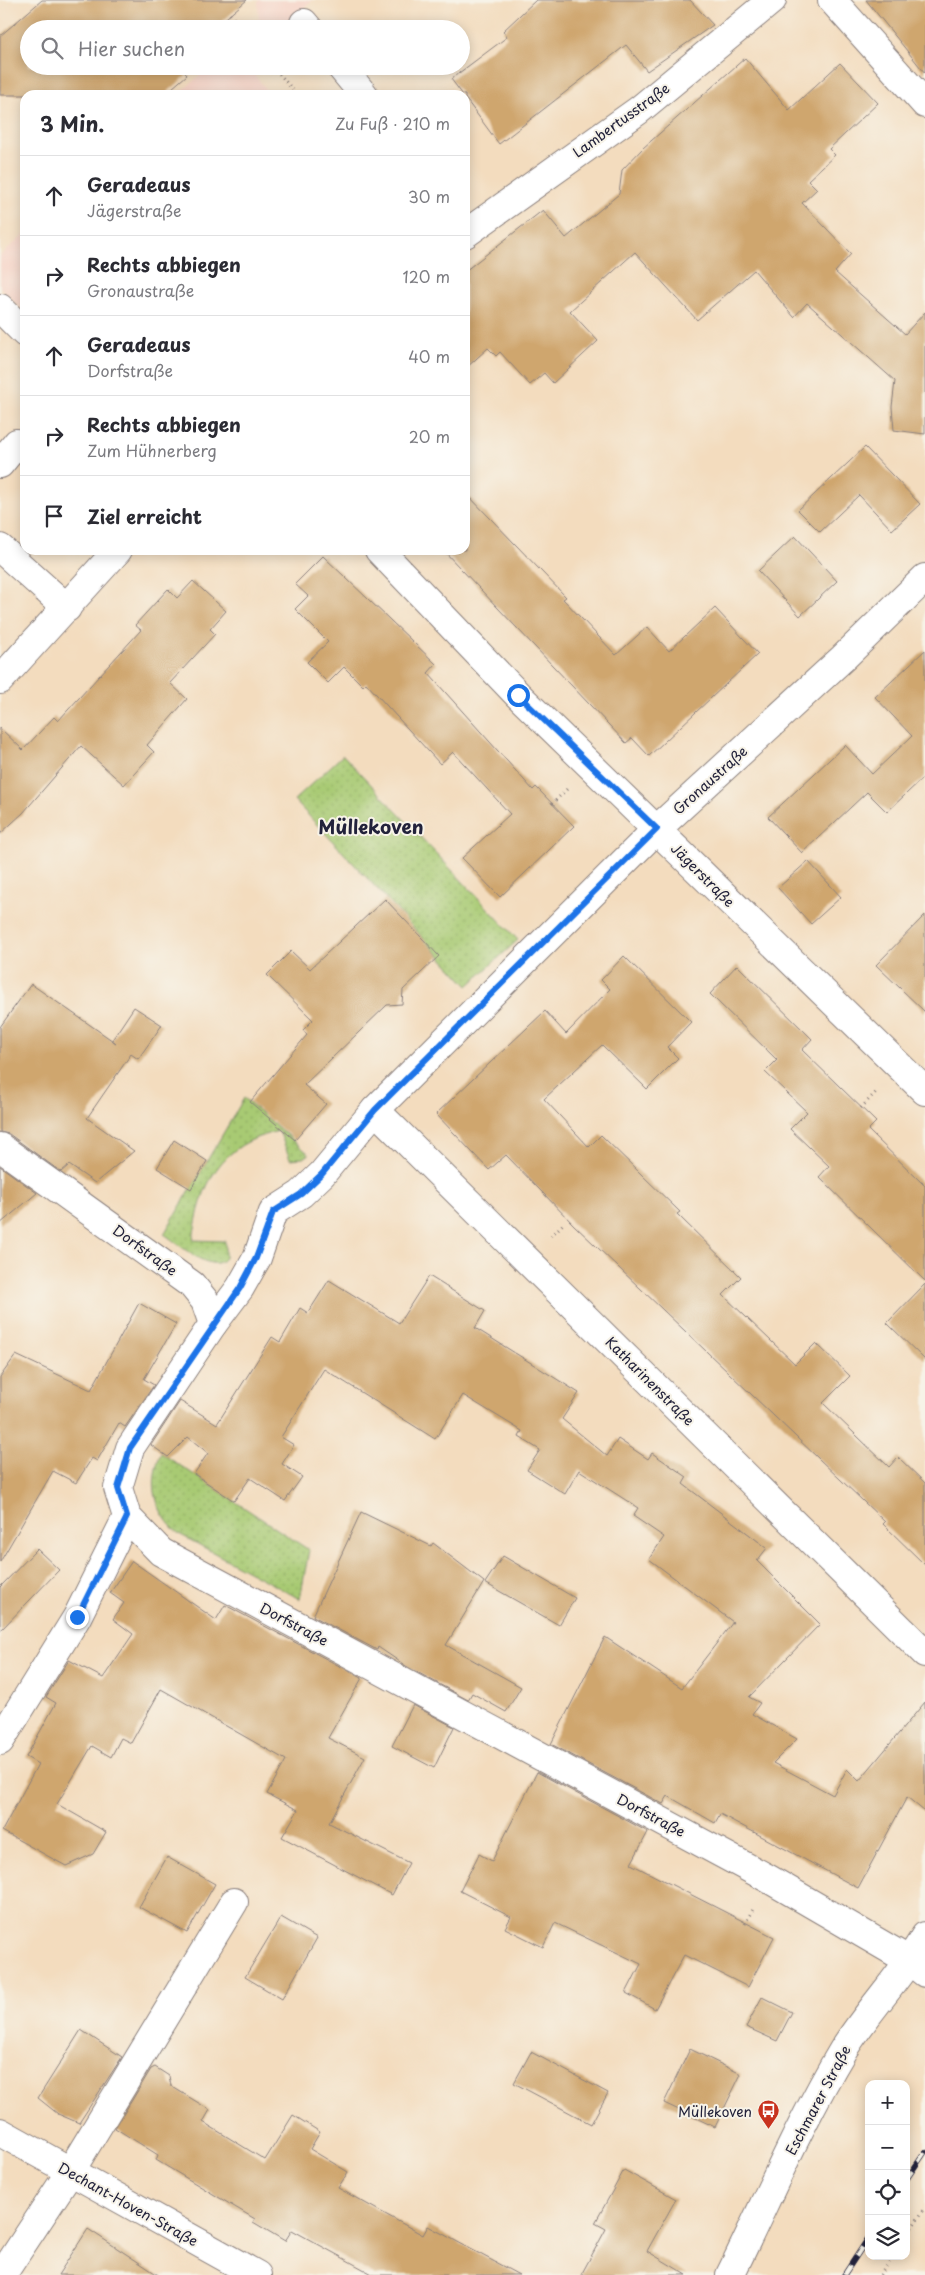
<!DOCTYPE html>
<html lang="de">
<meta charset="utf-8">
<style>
body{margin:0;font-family:"Playpen Sans",sans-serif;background:#f7f7f7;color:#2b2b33}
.controls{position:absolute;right:15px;bottom:15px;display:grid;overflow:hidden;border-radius:10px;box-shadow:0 2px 12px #0003}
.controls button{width:45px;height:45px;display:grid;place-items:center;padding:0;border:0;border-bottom:1px solid #e1e1e2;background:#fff;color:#2b2b33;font:25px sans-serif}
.stop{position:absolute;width:15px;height:15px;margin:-11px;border:4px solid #1a73e8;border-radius:50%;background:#fff}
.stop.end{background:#1a73e8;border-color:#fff;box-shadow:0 1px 5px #0008}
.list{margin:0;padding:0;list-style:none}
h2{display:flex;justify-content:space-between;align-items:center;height:65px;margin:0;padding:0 20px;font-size:21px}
h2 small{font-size:16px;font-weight:400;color:#7c7c81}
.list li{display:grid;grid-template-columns:32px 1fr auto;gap:15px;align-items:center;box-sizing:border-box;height:80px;padding:0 20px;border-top:1px solid #e1e1e2}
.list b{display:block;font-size:19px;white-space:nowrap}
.list p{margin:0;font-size:16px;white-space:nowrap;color:#7c7c81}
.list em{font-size:16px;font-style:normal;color:#7c7c81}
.icon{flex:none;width:28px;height:28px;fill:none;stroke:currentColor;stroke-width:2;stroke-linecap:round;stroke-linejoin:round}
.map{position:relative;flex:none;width:925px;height:2275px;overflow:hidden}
.search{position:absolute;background:#fff;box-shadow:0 2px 12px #0003;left:20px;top:20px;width:450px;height:55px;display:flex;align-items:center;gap:12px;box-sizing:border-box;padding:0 18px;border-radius:28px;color:#7c7c81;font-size:19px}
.panel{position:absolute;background:#fff;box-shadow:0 2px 12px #0003;left:20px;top:90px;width:450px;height:465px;border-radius:15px}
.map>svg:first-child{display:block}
</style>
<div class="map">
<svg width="925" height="2275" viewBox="0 0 925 2275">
<defs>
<pattern id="grass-dots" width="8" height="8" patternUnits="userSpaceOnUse" patternTransform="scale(1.25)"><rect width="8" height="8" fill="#a8ca73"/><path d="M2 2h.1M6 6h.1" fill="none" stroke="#90ad64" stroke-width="1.8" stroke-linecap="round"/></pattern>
</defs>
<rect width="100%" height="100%" fill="#f7f3e8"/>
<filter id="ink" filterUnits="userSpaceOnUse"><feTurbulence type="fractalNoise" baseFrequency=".02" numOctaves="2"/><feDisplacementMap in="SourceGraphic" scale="10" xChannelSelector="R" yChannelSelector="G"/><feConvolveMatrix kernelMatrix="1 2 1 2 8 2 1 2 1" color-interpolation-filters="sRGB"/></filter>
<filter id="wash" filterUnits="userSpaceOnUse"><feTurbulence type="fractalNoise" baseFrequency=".0096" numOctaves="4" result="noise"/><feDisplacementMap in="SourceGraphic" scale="20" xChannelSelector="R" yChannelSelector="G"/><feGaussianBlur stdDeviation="1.12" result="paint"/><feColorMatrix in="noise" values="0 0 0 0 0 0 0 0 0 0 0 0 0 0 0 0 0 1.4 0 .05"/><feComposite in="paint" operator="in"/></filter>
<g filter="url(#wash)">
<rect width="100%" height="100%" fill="#f3dcbe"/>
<g fill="#f6d1c5">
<polygon points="258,0 313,0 283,25 286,29 259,29"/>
<polygon points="210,66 247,66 271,95 178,95"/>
<polygon points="25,234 25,312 0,287 0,256"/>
</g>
<g fill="url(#grass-dots)" stroke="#657657">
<polygon points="343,755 518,940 468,986 294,800"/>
<path d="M244,1098L309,1154L303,1158L290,1159L279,1131C219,1144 201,1184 193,1240L225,1241V1258C212,1276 178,1243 164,1234Z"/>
<path d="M161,1453L309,1550L300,1599L179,1534C154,1512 148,1483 161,1453Z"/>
</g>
<g id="blocks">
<g fill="#cfa66e">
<polygon points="42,0 247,0 213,29 29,29 29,66 179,66 187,75 164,95 0,95 0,36"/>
<polygon points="536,0 690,0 713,25 647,71 626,45 499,144 465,98 465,95 463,95 451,79 507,37 503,31"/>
<polygon points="866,0 925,0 925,73"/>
<polygon points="745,58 789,110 840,63 878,103 829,149 835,155 808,180 817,189 802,203 851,254 835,272 905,334 925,312 925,434 894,430 892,407 895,381 807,303 794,317 754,270 697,320 635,252 570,311 598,341 553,383 544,373 530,385 500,352 496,356 488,348 465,369 465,271 543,210 566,238 619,194 622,170 643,148"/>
<polygon points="865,447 920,504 892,530 859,495 820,532 798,510"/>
<polygon points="465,492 566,597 563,599 616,655 647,627 669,651 715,608 758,654 649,756 632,738 626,743 443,550 465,550"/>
<polygon points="795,536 837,581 800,616 758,571"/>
<polygon points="323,556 436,664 428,673 533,790 536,787 574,826 500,897 462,858 510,814 453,752 440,764 366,683 363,686 344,667 328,683 307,662 328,642 295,609 308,596 295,584"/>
<polygon points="193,581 226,611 210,629 215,634 170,683 187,699 147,745 154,752 124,785 81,746 23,813 0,834 0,728 23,750 54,717 58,721 141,630 135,625 168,589 177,598"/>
<polygon points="925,650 925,776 887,812 867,792 802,853 768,817 845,745 872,774 912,736 875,697"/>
<polygon points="808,861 841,897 811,924 778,888"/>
<polygon points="385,899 439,956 403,990 402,1004 387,1005 304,1085 326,1104 295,1140 250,1102 307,1035 303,1030 313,1020 267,975 291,951 310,969"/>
<polygon points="925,915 925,1012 876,965"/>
<polygon points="624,956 691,1022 667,1047 678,1058 647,1089 602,1045 544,1099 589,1147 601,1135 680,1212 677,1214 741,1277 723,1295 795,1364 816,1343 850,1376 823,1403 889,1467 898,1457 925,1483 925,1565 883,1524 885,1522 574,1225 506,1155 489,1170 436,1114 545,1011 566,1034 610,989 601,980"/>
<polygon points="737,965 812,1039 802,1050 876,1122 868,1130 925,1186 925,1281 819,1177 829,1166 790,1129 807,1112 765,1072 777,1060 710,994"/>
<polygon points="31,984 116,1043 112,1040 134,1007 162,1025 138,1059 131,1054 87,1118 134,1151 95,1183 69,1165 61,1172 9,1134 0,1132 0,1027"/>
<polygon points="174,1140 207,1161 191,1189 157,1168"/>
<polygon points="0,1166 37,1193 0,1224"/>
<polygon points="429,1276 485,1311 475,1328 579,1393 562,1419 607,1456 618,1439 648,1459 652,1453 687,1477 683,1484 767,1548 757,1561 820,1624 749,1697 760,1703 752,1714 797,1739 773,1763 833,1795 847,1769 859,1781 925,1702 925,1812 907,1797 858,1888 720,1814 715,1823 668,1796 663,1804 551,1744 605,1637 682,1688 733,1622 649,1559 664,1537 633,1516 638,1508 579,1470 565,1494 527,1470 540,1450 519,1437 522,1431 463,1395 435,1439 324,1369 281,1437 294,1445 282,1464 302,1477 285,1501 250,1478 234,1501 194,1474 208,1453 188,1437 168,1457 151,1445 180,1401 217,1424 272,1337 280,1342 300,1308 308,1313 329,1280 399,1323"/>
<polygon points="925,1284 925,1360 887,1323"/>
<polygon points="139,1303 176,1324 144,1379 154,1385 125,1427 119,1423 97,1461 92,1458 76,1483 53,1471 0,1562 0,1377 16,1355 91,1390"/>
<polygon points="361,1512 431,1546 433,1543 484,1582 446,1645 521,1687 506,1712 472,1693 468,1700 406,1666 378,1647 377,1650 313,1616"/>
<polygon points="37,1549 59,1570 0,1631 0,1587"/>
<polygon points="503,1556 575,1598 559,1625 485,1583"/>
<polygon points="132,1561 216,1620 225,1605 362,1678 328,1738 365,1757 329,1823 409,1863 392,1895 282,1837 298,1810 267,1794 286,1760 161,1689 131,1743 121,1738 111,1757 92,1746 57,1804 106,1832 93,1854 66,1866 2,1831 38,1764 26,1757 56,1703 46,1697 69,1660 103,1678 133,1634 113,1619 124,1603 110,1593"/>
<polygon points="413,1705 454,1727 434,1768 392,1746"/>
<polygon points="537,1772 648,1832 631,1864 774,1937 748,1987 684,1955 655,2009 626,1993 641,1964 555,1923 543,1947 505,1928 511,1917 460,1891 479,1854 492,1861"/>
<polygon points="167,1857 215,1884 187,1933 139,1907"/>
<polygon points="281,1917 317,1938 282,1999 245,1977"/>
<polygon points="762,1997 792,2012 777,2041 746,2027"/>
<polygon points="81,2030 122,2057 79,2123 58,2114 38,2098"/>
<polygon points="690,2049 741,2074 715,2127 664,2103"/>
<polygon points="531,2052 608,2093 591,2124 514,2083"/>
<polygon points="155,2067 169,2076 171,2086 210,2110 203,2122 265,2160 293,2115 320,2132 310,2149 348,2172 338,2188 423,2235 428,2226 519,2275 374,2275 292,2230 285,2241 253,2222 255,2219 156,2160 158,2155 115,2128 151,2069"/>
<polygon points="624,2170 676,2199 647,2251 687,2275 581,2275 606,2229 595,2223"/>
<polygon points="88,2229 158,2275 58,2275"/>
</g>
</g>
</g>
<g filter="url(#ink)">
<use href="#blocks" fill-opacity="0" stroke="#8a7f7c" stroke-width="1"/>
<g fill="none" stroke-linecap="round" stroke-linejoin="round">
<defs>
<g id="minor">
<polyline points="832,0 925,104"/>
<polyline points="304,23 309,29"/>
<polyline points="340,66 364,95"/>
<polyline points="465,234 639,110 772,0"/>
<polyline points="0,308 25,333"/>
<polyline points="0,464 17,443"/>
<polyline points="0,548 67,608"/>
<polyline points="379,550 518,695 925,1091"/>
<polyline points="0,680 118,550"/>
<polyline points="375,1110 925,1653"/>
<polyline points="0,1147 192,1285 205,1301 213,1324 130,1448 118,1488 127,1517 161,1552 769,1879 910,1961 925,1973"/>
<polyline points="213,1324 240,1288 257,1258 273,1212 301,1194 322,1174 375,1110 657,829 843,658 925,578"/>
<polyline points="0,1741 77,1617 127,1517"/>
<polyline points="0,2132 257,2275"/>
<polyline points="2,2275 70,2172 234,1902"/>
<path d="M730,2275C767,2200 800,2122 843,2050C868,2010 901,1977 925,1936"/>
</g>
</defs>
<use href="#minor" stroke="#8a7f7c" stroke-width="30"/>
<g stroke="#8a7f7c" stroke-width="3" stroke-dasharray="1 4" stroke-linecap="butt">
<polyline points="230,14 242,29"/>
<polyline points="273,66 297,95"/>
<polyline points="552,804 568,788"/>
<polyline points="861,1108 878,1090"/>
<polyline points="922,1183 925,1180"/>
<polyline points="551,1236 565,1222"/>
<polyline points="745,1924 753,1909"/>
<polyline points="906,2236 925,2208"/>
<polyline points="880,2275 893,2256"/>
</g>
<use href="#minor" stroke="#fff" stroke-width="28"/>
<defs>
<g id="rail">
<polyline points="906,2180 925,2152"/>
<polyline points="844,2275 869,2237"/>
</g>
</defs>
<use href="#rail" stroke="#22223b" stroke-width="5.5"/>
<use href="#rail" stroke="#f7f3e8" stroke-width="4" stroke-dasharray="11" stroke-linecap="butt"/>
</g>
</g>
<g fill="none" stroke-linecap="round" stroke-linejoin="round" filter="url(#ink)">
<polyline stroke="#1a73e8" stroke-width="6" points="77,1617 127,1517 118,1488 130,1448 240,1288 256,1258 273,1212 301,1194 322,1174 375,1110 657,829 518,695"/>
</g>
<defs>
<symbol id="bus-pin" viewBox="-11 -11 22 30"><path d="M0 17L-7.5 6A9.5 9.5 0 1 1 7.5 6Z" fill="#c8321e" stroke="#f7f3e8"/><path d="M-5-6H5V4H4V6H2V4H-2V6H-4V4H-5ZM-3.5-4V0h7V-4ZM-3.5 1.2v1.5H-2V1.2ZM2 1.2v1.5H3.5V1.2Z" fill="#fff"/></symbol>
</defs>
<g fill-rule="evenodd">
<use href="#bus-pin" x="756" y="2098" width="25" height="34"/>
</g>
<g text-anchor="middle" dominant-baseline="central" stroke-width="4" stroke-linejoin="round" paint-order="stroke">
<g font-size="14" fill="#22223b" stroke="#f7f3e8">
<text transform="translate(621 120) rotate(-36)">Lambertusstraße</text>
<text transform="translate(710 780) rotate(-42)">Gronaustraße</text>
<text transform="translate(703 875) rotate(45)">Jägerstraße</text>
<text transform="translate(145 1250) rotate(36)">Dorfstraße</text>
<text transform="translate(650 1381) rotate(45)">Katharinenstraße</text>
<text transform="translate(294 1624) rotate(28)">Dorfstraße</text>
<text transform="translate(651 1815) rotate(28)">Dorfstraße</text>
<text transform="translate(818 2100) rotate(-62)">Eschmarer Straße</text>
<text transform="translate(128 2204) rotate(29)">Dechant-Hoven-Straße</text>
</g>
<g font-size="14" fill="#22223b" stroke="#f7f3e8" text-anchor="end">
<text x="752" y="2111">Müllekoven</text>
</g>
<g font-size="19" font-weight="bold" fill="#22223b" stroke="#f7f3e8">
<text x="371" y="826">Müllekoven</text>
</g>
</g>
</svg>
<div class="controls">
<button>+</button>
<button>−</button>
<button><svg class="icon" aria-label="locate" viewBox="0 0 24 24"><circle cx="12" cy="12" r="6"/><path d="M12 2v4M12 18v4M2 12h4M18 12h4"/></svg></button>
<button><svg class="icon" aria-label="layers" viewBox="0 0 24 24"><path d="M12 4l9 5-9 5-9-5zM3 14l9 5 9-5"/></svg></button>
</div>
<div class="stop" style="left:518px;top:695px"></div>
<div class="stop end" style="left:77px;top:1617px"></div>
<div class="search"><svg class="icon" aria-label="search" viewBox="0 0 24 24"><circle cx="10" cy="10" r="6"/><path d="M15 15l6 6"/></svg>Hier suchen</div>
<section class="panel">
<h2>3 Min.<small>Zu Fuß · 210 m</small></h2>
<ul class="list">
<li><svg class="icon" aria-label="ahead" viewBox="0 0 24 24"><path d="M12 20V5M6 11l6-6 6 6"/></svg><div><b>Geradeaus</b><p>Jägerstraße</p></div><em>30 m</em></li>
<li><svg class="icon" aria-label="right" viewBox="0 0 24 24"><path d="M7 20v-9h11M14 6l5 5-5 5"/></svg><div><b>Rechts abbiegen</b><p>Gronaustraße</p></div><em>120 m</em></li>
<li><svg class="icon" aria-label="ahead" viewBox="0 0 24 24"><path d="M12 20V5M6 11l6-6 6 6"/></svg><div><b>Geradeaus</b><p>Dorfstraße</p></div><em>40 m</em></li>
<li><svg class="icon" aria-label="right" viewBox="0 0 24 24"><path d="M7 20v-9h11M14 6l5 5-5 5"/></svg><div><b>Rechts abbiegen</b><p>Zum Hühnerberg</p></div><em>20 m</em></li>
<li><svg class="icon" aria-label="arrive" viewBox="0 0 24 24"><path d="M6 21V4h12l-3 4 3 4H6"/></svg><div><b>Ziel erreicht</b></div></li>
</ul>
</section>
</div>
